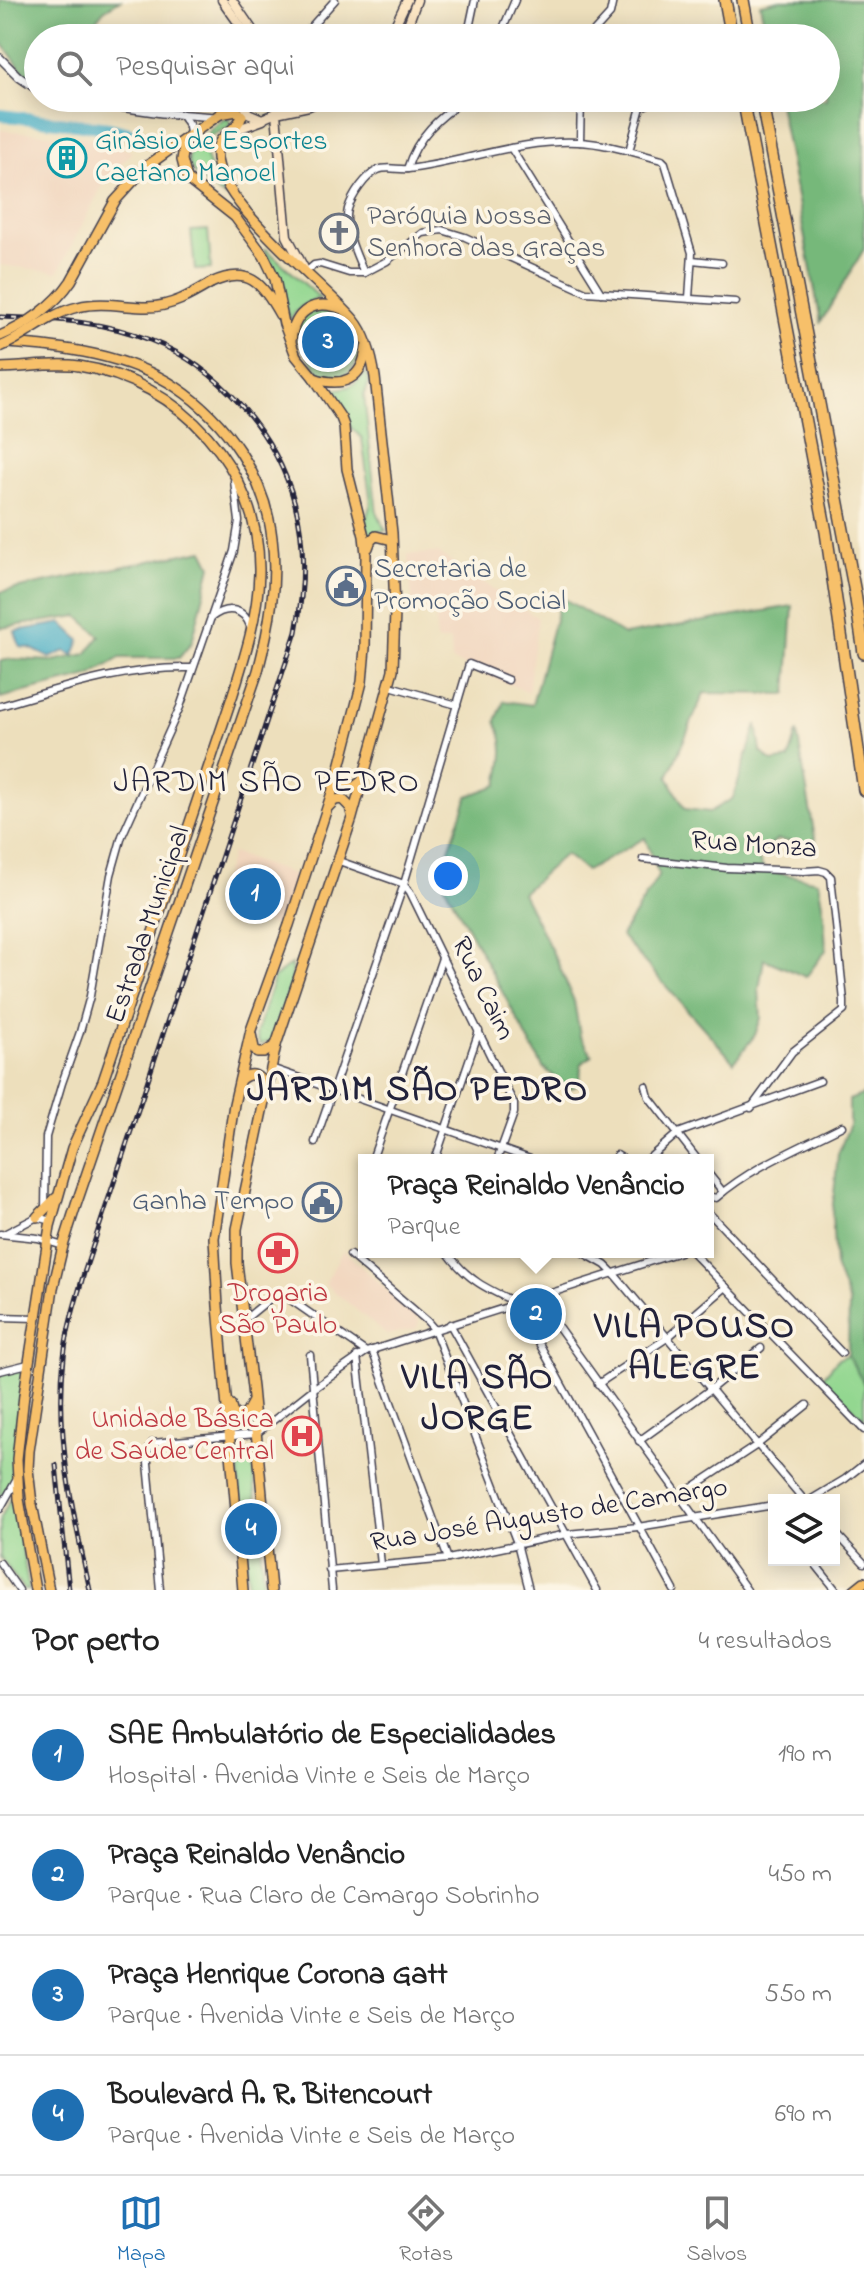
<!DOCTYPE html>
<html lang="pt">
<meta charset="utf-8">
<style>
body{margin:0;font-family:"Indie Flower",sans-serif;background:#f2f2f2;color:#222}
.controls{position:absolute;right:24px;bottom:24px;display:grid;overflow:hidden;border-radius:0px;box-shadow:0 4px 20px #0003}
.controls button{width:72px;height:72px;display:grid;place-items:center;padding:0;border:0;border-bottom:2px solid #e0e0e0;background:#fff;color:#222;font:40px sans-serif}
.you{position:absolute;left:448px;top:876px;width:28px;height:28px;margin:-20px;border:6px solid #fff;border-radius:50%;background:#1a73e8;box-shadow:0 0 0 12px #1a73e833}
.badge{display:grid;place-items:center;width:52px;height:52px;border-radius:50%;background:#1f6fb2;color:#fff;font-size:26px;font-weight:700}
.pin{position:absolute;translate:-50% -50%;border:4px solid #fff;box-shadow:0 2px 8px #0006}
.popup{position:absolute;left:358px;top:1154px;width:356px;height:104px;box-sizing:border-box;display:grid;place-content:center;border-radius:0px;background:#fff;filter:drop-shadow(0 2px 6px #0005);font-size:26px;white-space:nowrap;color:#767676}
.popup b{font-size:30px;color:#222}
.popup::after{content:'';position:absolute;left:50%;top:100%;margin-left:-16px;border:16px solid transparent;border-top-color:#fff}
.list{margin:0;padding:0;list-style:none}
h2{display:flex;justify-content:space-between;align-items:center;height:104px;margin:0;padding:0 32px;font-size:34px}
h2 small{font-size:26px;font-weight:400;color:#767676}
.list li{display:grid;grid-template-columns:52px 1fr auto;gap:24px;align-items:center;box-sizing:border-box;height:120px;padding:0 32px;border-top:2px solid #e0e0e0}
.list b{display:block;font-size:30px;white-space:nowrap}
.list p{margin:0;font-size:26px;white-space:nowrap;color:#767676}
.list em{font-size:26px;font-style:normal;color:#767676}
.icon{flex:none;width:44px;height:44px;fill:none;stroke:currentColor;stroke-width:2;stroke-linecap:round;stroke-linejoin:round}
.map{position:relative;flex:none;width:864px;height:1590px;overflow:hidden}
.search{position:absolute;background:#fff;box-shadow:0 4px 20px #0003;left:24px;right:24px;top:24px;height:88px;display:flex;align-items:center;gap:20px;box-sizing:border-box;padding:0 28px;border-radius:44px;color:#767676;font-size:30px}
.sheet{height:584px;background:#fff}
nav{display:flex;justify-content:space-around;align-items:center;box-sizing:border-box;height:112px;border-top:2px solid #e0e0e0;background:#fff;font-size:22px;color:#767676}
nav a{display:grid;justify-items:center;gap:4px}
nav .on{color:#1f6fb2}
.map>svg:first-child{display:block}
</style>
<div class="map">
<svg width="864" height="1590" viewBox="0 0 864 1590">
<rect width="100%" height="100%" fill="#fcf5e5"/>
<filter id="ink" filterUnits="userSpaceOnUse"><feTurbulence type="fractalNoise" baseFrequency=".0125" numOctaves="2"/><feDisplacementMap in="SourceGraphic" scale="16" xChannelSelector="R" yChannelSelector="G"/><feConvolveMatrix kernelMatrix="1 2 1 2 8 2 1 2 1" color-interpolation-filters="sRGB"/></filter>
<filter id="wash" filterUnits="userSpaceOnUse"><feTurbulence type="fractalNoise" baseFrequency=".006" numOctaves="4" result="noise"/><feDisplacementMap in="SourceGraphic" scale="32" xChannelSelector="R" yChannelSelector="G"/><feGaussianBlur stdDeviation="1.8" result="paint"/><feColorMatrix in="noise" values="0 0 0 0 0 0 0 0 0 0 0 0 0 0 0 0 0 1.4 0 .05"/><feComposite in="paint" operator="in"/></filter>
<g filter="url(#wash)">
<rect width="100%" height="100%" fill="#eddfbc"/>
<g fill="#f1d5bd">
<polygon points="0,130 105,139 132,152 103,184 58,272 0,265"/>
<polygon points="438,553 538,618 528,692 452,661 451,641 436,641 436,615 413,613 408,554"/>
<polygon points="232,853 297,876 280,927 214,906"/>
<polygon points="343,1250 419,1320 417,1328 387,1335 325,1284"/>
</g>
<g fill="#93d790" stroke="#5a7c66" stroke-width="2">
<path d="M227,119L231,121L229,127C222,130 210,134 206,141C199,154 219,186 226,198C175,164 178,156 223,120Z"/>
<polygon points="208,230 211,269 195,270 191,231"/>
<path d="M266,249L320,298C306,302 298,308 289,320L279,276L264,250Z"/>
<path d="M330,308C343,321 368,344 356,364C348,378 336,377 322,375C300,348 275,313 330,308Z"/>
<path d="M367,372L369,383L364,395L377,514L386,531H376L368,535L366,519L371,503L362,438L348,425L344,411L328,389C345,390 356,386 367,372Z"/>
<polygon points="291,964 292,981 271,1041 260,1045 256,1035 274,978"/>
<polygon points="848,1355 864,1384 864,1419 822,1378 838,1359"/>
<polygon points="25,1367 17,1429 13,1478 0,1503 0,1374"/>
<polygon points="247,1452 252,1452 264,1590 249,1590 238,1467"/>
<polygon points="13,1494 29,1590 24,1590 0,1557 0,1519"/>
</g>
<g fill="#76b87a" stroke="#4c6d5a" stroke-width="2">
<polygon points="0,0 120,0 104,10 96,20 103,38 38,38 38,81 22,70 0,40"/>
<polygon points="781,0 864,0 864,249 821,322 778,98 826,98 826,38 767,38 760,4"/>
<polygon points="203,550 211,566 192,642 179,658 120,658 89,676 0,698 0,661 12,659 53,661 86,654 100,636 78,616 0,628 0,592"/>
<path d="M561,597L624,635L793,606L787,694L704,693L668,777L685,809L710,812L733,798L757,724L761,752L773,762L789,759L797,732L816,844L777,840L757,856L764,870L818,881L824,915L826,950L806,977L764,959L759,989L761,1018L755,1035L734,1062L621,936L659,875L645,838L586,871L565,854L522,893L557,961L574,1001L580,1036L592,1055L581,1064L580,1084L569,1089L543,1067L445,886L446,858L468,796L498,785C503,761 507,745 496,721L504,701L532,705Z"/>
<polygon points="864,1094 864,1384 848,1355 849,1303 835,1266 832,1214 838,1154 849,1126 849,1100"/>
</g>
<polygon fill="#46adc5" stroke="#346880" stroke-width="2" points="62,623 80,640 74,655 65,651 50,658 30,648 20,647 15,631"/>
<g fill="none" stroke-linecap="round" stroke-linejoin="round">
<polyline stroke="#46adc5" stroke-width="12" points="0,115 109,128 145,137"/>
</g>
</g>
<g filter="url(#ink)">
<g fill="none" stroke-linecap="round" stroke-linejoin="round">
<defs>
<g id="minor">
<polyline points="301,38 335,0"/>
<polyline points="467,38 475,0"/>
<polyline points="499,38 515,0"/>
<polyline points="588,38 610,14 613,0"/>
<polyline points="580,142 581,98"/>
<polyline points="511,148 601,293"/>
<polyline points="629,151 641,107 662,98"/>
<path d="M407,169C417,136 439,117 467,98"/>
<polyline points="692,260 722,263"/>
<polyline points="307,271 314,265 320,264 349,273 364,273 387,261 423,233 442,230 465,237 586,292 736,302"/>
<path d="M364,273C357,256 343,228 348,209C352,196 365,176 378,170C387,166 398,170 408,169C465,162 520,139 578,142C606,143 635,153 662,160L665,163L692,253L689,298"/>
<path d="M212,617C226,606 243,607 250,626"/>
<polyline points="390,686 457,705"/>
<path d="M0,706C62,688 127,666 192,668"/>
<polyline points="643,859 727,868 804,871 819,870 826,872 831,877 844,1001 844,1011 792,1052 751,1108"/>
<polyline points="339,861 404,884"/>
<polyline points="404,884 410,892 514,1104 514,1113 497,1160"/>
<polyline points="271,1068 533,1160"/>
<polyline points="646,1086 649,1097 698,1160"/>
<polyline points="315,1142 404,884 469,664 508,680"/>
<polyline points="617,1155 625,1160"/>
<polyline points="372,1160 442,958"/>
<polyline points="435,1160 479,1031"/>
<polyline points="647,1160 678,1133 820,1081"/>
<polyline points="708,1173 723,1192"/>
<path d="M708,1196L716,1198C753,1166 799,1148 842,1126"/>
<polyline points="45,1209 46,1137 62,1083 80,1032 90,996 111,875 122,836 180,707 234,551 239,521 234,481"/>
<polyline points="710,1214 842,1353"/>
<polyline points="6,1233 37,1217 52,1221"/>
<polyline points="0,1234 38,1238 63,1246"/>
<path d="M447,1252C467,1280 487,1289 517,1303L674,1590"/>
<polyline points="582,1252 605,1265 614,1274 804,1500"/>
<polyline points="692,1252 864,1430"/>
<polyline points="350,1255 427,1321 434,1329 517,1543 529,1590"/>
<polyline points="537,1297 747,1590"/>
<polyline points="0,1317 36,1318"/>
<polyline points="244,1320 272,1297 285,1296 366,1352"/>
<polyline points="450,1324 597,1590"/>
<polyline points="372,1350 448,1559"/>
<polyline points="310,1355 332,1590"/>
<polyline points="357,1356 381,1564"/>
<polyline points="0,1371 28,1364"/>
<polyline points="598,1384 667,1338 726,1287"/>
<polyline points="639,1441 711,1389 761,1348"/>
<polyline points="681,1495 757,1445 807,1405"/>
<polyline points="810,1500 845,1479 864,1464"/>
<polyline points="0,1509 17,1479"/>
<polyline points="834,1531 864,1563"/>
<polyline points="812,1560 836,1590"/>
<polyline points="0,1563 19,1590"/>
<polyline points="329,1570 448,1559 567,1534 638,1527 774,1505"/>
<polyline points="160,1590 148,1463 148,1452 152,1443 256,1434 313,1389 366,1352 680,1252"/>
</g>
<g id="tertiary">
<polyline points="0,58 19,77 38,90"/>
<polyline points="56,98 162,113 215,117"/>
<polyline points="181,114 189,125 191,135"/>
</g>
<g id="secondary">
<polyline points="222,0 249,38"/>
<polyline points="232,0 258,38"/>
<polyline points="389,38 407,0"/>
<polyline points="403,38 417,0"/>
<polyline points="244,98 244,104 248,113 262,119 276,113 280,103 280,98"/>
<polyline points="230,132 263,120"/>
<polyline points="304,268 287,236 276,113 309,106 326,98"/>
</g>
<g id="primary">
<path d="M220,114L237,111L242,116C238,130 219,134 217,150C210,198 323,283 354,320C367,336 372,357 375,377L392,533L395,611L393,670L352,818L276,1045L237,1229V1263L252,1388L271,1590"/>
<polyline points="185,140 182,160 187,179 235,217 264,256 275,279 284,324 296,356 314,378 341,418 344,426 347,469 364,536 366,554 365,648 362,682 339,771 289,925 251,1030 234,1104 214,1238 218,1306 243,1590"/>
<polyline points="147,166 220,114 238,98"/>
<path d="M211,283C248,266 262,282 280,315"/>
<path d="M291,341C294,311 314,298 342,309"/>
<path d="M5,343C62,346 128,355 176,387C227,421 265,477 272,538C278,583 269,628 258,671L76,1205L63,1246L53,1288L29,1451L28,1469L32,1504L49,1590"/>
<path d="M0,368C26,368 54,362 79,366C180,381 261,470 259,573C258,616 245,656 232,697L103,1081L72,1148L50,1226L24,1395L17,1459L19,1499L35,1590"/>
<path d="M314,378C342,388 363,380 366,348"/>
<polyline points="368,548 371,540 376,536 392,540"/>
<polyline points="339,774 340,782 348,787 354,787 362,781"/>
<polyline points="328,807 335,800 342,799 350,807 352,815"/>
<polyline points="251,1034 254,1048 257,1053 264,1053 276,1045"/>
<path d="M240,1080C252,1070 260,1075 266,1089"/>
<polyline points="37,1217 56,1198"/>
<polyline points="230,1404 233,1414 240,1416 246,1414 252,1403"/>
<polyline points="854,1590 864,1582"/>
</g>
<g id="motorway">
<polyline points="725,0 732,38"/>
<polyline points="743,0 750,38"/>
<polyline points="743,98 826,532 864,790"/>
<polyline points="761,98 855,593 864,653"/>
</g>
</defs>
<use href="#minor" stroke="#403e4e" stroke-width="9"/>
<use href="#tertiary" stroke="#403e4e" stroke-width="10"/>
<use href="#secondary" stroke="#403e4e" stroke-width="11"/>
<use href="#primary" stroke="#403e4e" stroke-width="12"/>
<use href="#motorway" stroke="#403e4e" stroke-width="14"/>
<use href="#minor" stroke="#fff" stroke-width="6"/>
<use href="#tertiary" stroke="#fff" stroke-width="7"/>
<use href="#secondary" stroke="#fce6c4" stroke-width="8"/>
<use href="#primary" stroke="#f7c06b" stroke-width="9"/>
<use href="#motorway" stroke="#f7c06b" stroke-width="11"/>
<defs>
<g id="rail">
<path d="M0,317C52,319 101,320 150,340C219,367 276,433 295,504C306,545 304,590 296,632L84,1273C76,1301 67,1328 64,1357C55,1436 73,1514 90,1590"/>
<polyline points="56,1465 69,1590"/>
</g>
</defs>
<use href="#rail" stroke="#22223b" stroke-width="5"/>
<use href="#rail" stroke="#fcf5e5" stroke-width="2" stroke-dasharray="6" stroke-linecap="butt"/>
<defs>
<g id="primary-bridge">
<path d="M0,336C27,325 55,305 71,281L115,201L147,166"/>
<path d="M0,347C27,336 50,313 78,307C101,301 124,307 147,307C171,307 191,295 211,283"/>
</g>
</defs>
<use href="#primary-bridge" stroke="#403e4e" stroke-width="12" stroke-linecap="butt"/>
<use href="#primary-bridge" stroke="#f7c06b" stroke-width="9"/>
</g>
</g>
<defs>
<symbol id="building-ring" viewBox="-11 -11 22 22"><circle r="9.5" fill="#fcf5e5" stroke="#0f9aa8" stroke-width="1.5"/><path d="M-4-6H4V6H1V3H-1V6H-4ZM-2.5-4.3h1.7v1.8h-1.7ZM.8-4.3h1.7v1.8H.8ZM-2.5-1h1.7V.8h-1.7ZM.8-1h1.7V.8H.8Z" fill="#0f9aa8"/></symbol>
<symbol id="church-ring" viewBox="-11 -11 22 22"><circle r="9.5" fill="#fcf5e5" stroke="#6b7280" stroke-width="1.5"/><path d="M-1.2-6h2.4v3.5h3.3v2.4h-3.3V6h-2.4V-.1h-3.3v-2.4h3.3Z" fill="#6b7280"/></symbol>
<symbol id="civic-ring" viewBox="-11 -11 22 22"><circle r="9.5" fill="#fcf5e5" stroke="#5c6f8a" stroke-width="1.5"/><path d="M-.6-6.5H3V-4.5H.6V-3L4-1V1h2V6H-6V1h2V-1L-.6-3ZM-1.2 2.5V6h2.4V2.5Z" fill="#5c6f8a"/></symbol>
<symbol id="pharmacy-ring" viewBox="-11 -11 22 22"><circle r="9.5" fill="#fcf5e5" stroke="#e0444e" stroke-width="1.5"/><path d="M-2-6h4v4h4v4h-4v4h-4v-4h-4v-4h4Z" fill="#e0444e"/></symbol>
<symbol id="hospital-ring" viewBox="-11 -11 22 22"><circle r="9.5" fill="#fcf5e5" stroke="#e0444e" stroke-width="1.5"/><path d="M-5-5h3v3.5h4V-5h3V5h-3V1.5h-4V5h-3Z" fill="#e0444e"/></symbol>
</defs>
<g fill-rule="evenodd">
<use href="#building-ring" x="45" y="136" width="44" height="44"/>
<use href="#church-ring" x="317" y="211" width="44" height="44"/>
<use href="#civic-ring" x="324" y="564" width="44" height="44"/>
<use href="#civic-ring" x="300" y="1180" width="44" height="44"/>
<use href="#pharmacy-ring" x="256" y="1231" width="44" height="44"/>
<use href="#hospital-ring" x="280" y="1414" width="44" height="44"/>
</g>
<g text-anchor="middle" dominant-baseline="central" stroke-width="7" stroke-linejoin="round" paint-order="stroke">
<g font-size="28" fill="#0d838f" stroke="#fcf5e5" text-anchor="start">
<text x="95" y="142">Ginásio de Esportes<tspan x="95" dy="32">Caetano Manoel</tspan></text>
</g>
<g font-size="28" fill="#5b616d" stroke="#fcf5e5" text-anchor="start">
<text x="367" y="217">Paróquia Nossa<tspan x="367" dy="32">Senhora das Graças</tspan></text>
</g>
<g font-size="28" fill="#4e5e75" stroke="#fcf5e5" text-anchor="start">
<text x="374" y="570">Secretaria de<tspan x="374" dy="32">Promoção Social</tspan></text>
<text x="294" y="1202" text-anchor="end">Ganha Tempo</text>
</g>
<g font-size="28" fill="#22223b" stroke="#fcf5e5">
<text transform="translate(754 846) rotate(4)">Rua Monza</text>
<text transform="translate(149 925) rotate(-71)">Estrada Municipal</text>
<text transform="translate(482 989) rotate(64)">Rua Caim</text>
<text transform="translate(549 1516) rotate(-9)">Rua José Augusto de Camargo</text>
</g>
<g font-size="28" fill="#be3a42" stroke="#fcf5e5">
<text x="278" y="1294">Drogaria<tspan x="278" dy="32">São Paulo</tspan></text>
<text x="274" y="1420" text-anchor="end">Unidade Básica<tspan x="274" dy="32">de Saúde Central</tspan></text>
</g>
<g font-size="32" letter-spacing="2" fill="#22223b" stroke="#fcf5e5">
<text x="267" y="783">JARDIM SÃO PEDRO</text>
</g>
<g font-size="36" font-weight="bold" letter-spacing="2" fill="#22223b" stroke="#fcf5e5">
<text x="418" y="1091">JARDIM SÃO PEDRO</text>
<text x="695" y="1328">VILA POUSO<tspan x="695" dy="41">ALEGRE</tspan></text>
<text x="478" y="1379">VILA SÃO<tspan x="478" dy="41">JORGE</tspan></text>
</g>
</g>
</svg>
<div class="controls">
<button><svg class="icon" aria-label="layers" viewBox="0 0 24 24"><path d="M12 4l9 5-9 5-9-5zM3 14l9 5 9-5"/></svg></button>
</div>
<div class="you"></div>
<div class="pin badge" style="left:255px;top:894px">1</div>
<div class="pin badge" style="left:536px;top:1314px">2</div>
<div class="popup"><b>Praça Reinaldo Venâncio</b>Parque</div>
<div class="pin badge" style="left:328px;top:342px">3</div>
<div class="pin badge" style="left:251px;top:1529px">4</div>
<div class="search"><svg class="icon" aria-label="search" viewBox="0 0 24 24"><circle cx="10" cy="10" r="6"/><path d="M15 15l6 6"/></svg>Pesquisar aqui</div>
</div>
<section class="sheet">
<h2>Por perto<small>4 resultados</small></h2>
<ul class="list">
<li><span class="badge">1</span><div><b>SAE Ambulatório de Especialidades</b><p>Hospital · Avenida Vinte e Seis de Março</p></div><em>190 m</em></li>
<li><span class="badge">2</span><div><b>Praça Reinaldo Venâncio</b><p>Parque · Rua Claro de Camargo Sobrinho</p></div><em>450 m</em></li>
<li><span class="badge">3</span><div><b>Praça Henrique Corona Gatt</b><p>Parque · Avenida Vinte e Seis de Março</p></div><em>550 m</em></li>
<li><span class="badge">4</span><div><b>Boulevard A. R. Bitencourt</b><p>Parque · Avenida Vinte e Seis de Março</p></div><em>690 m</em></li>
</ul>
</section>
<nav>
<a class="on"><svg class="icon" aria-label="map" viewBox="0 0 24 24"><path d="M3 6l6-2 6 2 6-2v14l-6 2-6-2-6 2zM9 4v14M15 6v14"/></svg>Mapa</a>
<a><svg class="icon" aria-label="directions" viewBox="0 0 24 24"><path d="M12 3l9 9-9 9-9-9zM9 14v-3h6M13 9l2 2-2 2"/></svg>Rotas</a>
<a><svg class="icon" aria-label="saved" viewBox="0 0 24 24"><path d="M7 4h10v16l-5-4-5 4z"/></svg>Salvos</a>
</nav>
